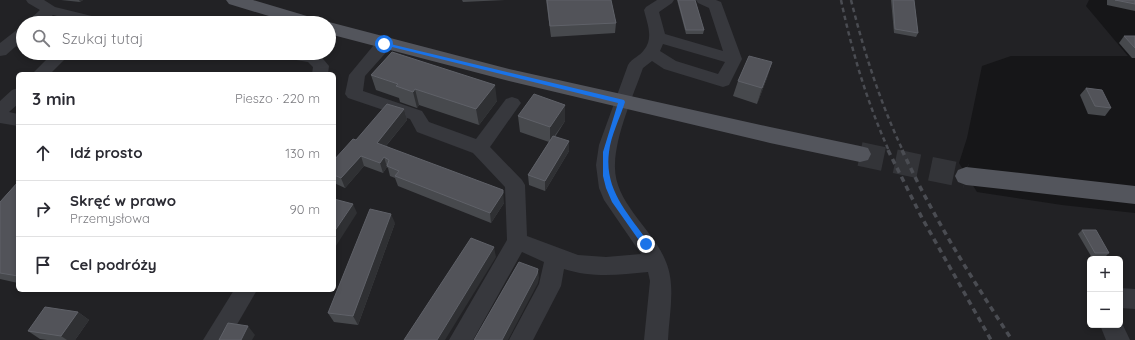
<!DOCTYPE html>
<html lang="pl">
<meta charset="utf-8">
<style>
body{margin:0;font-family:Quicksand,sans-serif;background:#f7f7f7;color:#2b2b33}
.controls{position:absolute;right:12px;bottom:12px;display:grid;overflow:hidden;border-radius:6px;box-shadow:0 2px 6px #0003}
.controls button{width:36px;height:36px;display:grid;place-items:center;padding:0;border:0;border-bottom:1px solid #e1e1e2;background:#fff;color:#2b2b33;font:20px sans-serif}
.stop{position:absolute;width:12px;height:12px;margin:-9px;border:3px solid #1a73e8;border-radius:50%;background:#fff}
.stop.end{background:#1a73e8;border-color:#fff;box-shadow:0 1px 4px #0008}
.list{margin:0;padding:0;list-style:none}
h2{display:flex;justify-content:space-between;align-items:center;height:52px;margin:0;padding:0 16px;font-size:17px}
h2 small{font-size:13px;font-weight:400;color:#7c7c81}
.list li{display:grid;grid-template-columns:26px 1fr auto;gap:12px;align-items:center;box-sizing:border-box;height:56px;padding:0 16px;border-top:1px solid #e1e1e2}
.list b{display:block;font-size:15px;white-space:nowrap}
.list p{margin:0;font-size:13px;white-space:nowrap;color:#7c7c81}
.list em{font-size:13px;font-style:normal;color:#7c7c81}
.icon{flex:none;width:22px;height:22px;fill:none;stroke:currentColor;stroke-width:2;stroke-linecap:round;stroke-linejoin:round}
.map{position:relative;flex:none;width:1135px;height:340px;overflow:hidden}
.search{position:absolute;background:#fff;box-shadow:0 2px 6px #0003;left:16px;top:16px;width:320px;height:44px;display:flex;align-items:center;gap:10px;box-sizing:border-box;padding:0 14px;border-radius:22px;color:#7c7c81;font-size:15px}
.panel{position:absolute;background:#fff;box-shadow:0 2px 6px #0003;left:16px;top:72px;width:320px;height:220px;border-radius:6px}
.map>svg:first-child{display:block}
</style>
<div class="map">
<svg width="1135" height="340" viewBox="0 0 1135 340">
<rect width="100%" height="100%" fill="#161618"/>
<path fill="#222225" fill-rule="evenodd" d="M0,0H1089L1086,6L1128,56H1011L982,66L967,138L959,163L977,192L1062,205L1135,213V340H0ZM23,23H329V53H23ZM18,74H334V290H18ZM1090,259H1120V325H1090Z"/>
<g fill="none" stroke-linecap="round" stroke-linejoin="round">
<polyline stroke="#333438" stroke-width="24" stroke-dasharray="24 12" stroke-linecap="butt" points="860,154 966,176"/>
<g fill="#37383d" fill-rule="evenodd">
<polygon points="26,0 44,0 55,7 108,20 111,23 84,23 53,15 43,23 26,23 40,10 28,3"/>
<path d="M657,0H674L672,3L659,12L665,34L723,51L709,8L698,3L696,0H716L721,2L742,59L729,85L723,87L664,69L652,61L643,68C633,96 616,134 615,164C613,203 653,228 666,262C676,286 669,315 668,340H644L650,281L648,272C619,275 592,278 564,269L561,286L533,340H509L539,284L544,262L522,252L473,340H449L507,240L505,187L473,153L417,132L410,119L348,98L345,94L349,75L378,40L384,39L390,40L392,44L390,48L365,76L363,91L422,111L429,122L476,139L506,99L512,97L518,99L521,103L490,147L522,180L525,185L527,236L578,255L606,257L641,254L604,200L599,188L596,165L599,145L628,65C632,58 640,56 644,50C654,38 647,23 644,10L646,7ZM663,44L725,62L718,74L676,61L660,51Z"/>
<polygon points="23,27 23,40 6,55 0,56 0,43 18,29"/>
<polygon points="53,53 71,53 50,74 32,74"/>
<polygon points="276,53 319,54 329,66 328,74 312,74 313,67 308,62 278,57"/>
<polygon points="18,88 18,104 9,112 18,114 18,126 0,123 0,101 12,90"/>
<polygon points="1120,288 1135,289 1135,309 1120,308"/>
<polygon points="234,290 257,290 228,340 203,340"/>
<polygon points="1120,319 1130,340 1106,340 1100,325 1120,325"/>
</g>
<g fill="#53555c" fill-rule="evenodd">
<polygon points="226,0 253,0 317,19 320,23 292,23 229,4"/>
<polygon points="329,22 509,69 770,127 860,146 868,148 871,154 868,160 860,162 770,143 509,81 329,34 329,23 327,23"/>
<polygon points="966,167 1135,186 1135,204 966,185 958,182 955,176 958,170"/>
</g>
<g stroke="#4a4c52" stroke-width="2.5" stroke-dasharray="4.5 3.5" stroke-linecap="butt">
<path d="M841,0C852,52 867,102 889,151"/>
<path d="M851,0C864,52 880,102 903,151"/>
</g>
<g stroke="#4a4c52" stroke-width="3.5" stroke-dasharray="5.5 4.5" stroke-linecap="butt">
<polyline points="888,150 922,218 991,340"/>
<path d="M902,150C933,217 972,279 1012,340"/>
</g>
</g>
<g fill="#47494d">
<polygon points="61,0 83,0 80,2"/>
<polygon points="462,0 505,0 463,2"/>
<polygon points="546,0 611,0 616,23 615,33 551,37"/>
<polygon points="677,0 695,0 704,30 703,34 686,34"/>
<polygon points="891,0 914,0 918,33 916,37 894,33"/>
<polygon points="1107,0 1135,0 1135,11 1107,5"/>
<polygon points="1124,36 1135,36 1135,58 1132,58 1119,43"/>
<polygon points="772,62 767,78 757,104 733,96 738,81"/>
<polygon points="371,75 497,101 479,125 419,105 417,108 400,102 399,98 376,90"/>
<polygon points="1086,88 1111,108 1105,116 1088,114 1080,95"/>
<polygon points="404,109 407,120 386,146 504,203 491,223 398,186 395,178 390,176 388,168 387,167 383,173 364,166 345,188 334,183 334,160"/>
<polygon points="518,116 565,121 555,137 569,141 569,151 545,191 529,185 528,175 549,142 520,132"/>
<polygon points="18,182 18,283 0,279 0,202"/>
<polygon points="395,223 358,325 334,322 328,313"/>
<polygon points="1082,230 1109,253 1105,257 1091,256 1078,234"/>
<polygon points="78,312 89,320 75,340 47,340 40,339 28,331"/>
</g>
<g fill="#2f3033">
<polygon points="79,0 83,0 80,2"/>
<polygon points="772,62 767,78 757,104 762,88"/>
<polygon points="495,85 497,101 479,125 476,109"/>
<polygon points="415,89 419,105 417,108 413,92"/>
<polygon points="565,105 565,121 550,142 550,127"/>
<polygon points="404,109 407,120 380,153 377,143"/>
<polygon points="569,141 569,151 545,191 545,181"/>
<polygon points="361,156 364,166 345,188 341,178"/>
<polygon points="384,157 387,167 383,173 380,163"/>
<polygon points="503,190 504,203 491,223 490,213"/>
<polygon points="353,204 357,213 334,249 334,232"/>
<polygon points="391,214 395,223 358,325 353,316"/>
<polygon points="494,247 496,257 445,340 437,340"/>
<polygon points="538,269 539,278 538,283 508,340 502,340"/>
<polygon points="78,312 89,320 75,340 67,340 61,336"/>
<polygon points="248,326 255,335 252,340 241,340"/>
</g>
<g fill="#525359" stroke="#5f6168">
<polygon points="547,0 611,0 616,23 550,26"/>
<polygon points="678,0 695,0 704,30 686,30"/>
<polygon points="893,0 914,0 918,33 895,29"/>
<polygon points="1115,0 1135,0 1135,4"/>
<polygon points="1124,36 1135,36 1135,48"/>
<polygon points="392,52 495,85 476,109 415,89 413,92 396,86 398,84 371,75"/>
<polygon points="749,56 772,62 762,88 738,81"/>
<polygon points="1086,88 1102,90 1111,108 1095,106"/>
<polygon points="534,94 565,105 550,127 518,116"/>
<polygon points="387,104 404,109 377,143 503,190 503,193 490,213 395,176 399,171 387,166 389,160 384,157 380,163 361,156 341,178 334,175 334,160 353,139 356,140"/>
<polygon points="553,136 569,141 545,181 528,175"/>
<polygon points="18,182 18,276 0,273 0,202"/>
<polygon points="334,199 353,204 334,232"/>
<polygon points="370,209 391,214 353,316 328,313"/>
<polygon points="1082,230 1096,230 1109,253 1095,253"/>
<polygon points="471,238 494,247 437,340 404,340"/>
<polygon points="519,262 538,269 537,274 502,340 474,340"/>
<polygon points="45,307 78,312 61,336 28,331"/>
<polygon points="228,323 248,326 241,340 219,340"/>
</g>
<path fill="#1a73e8" d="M382,42L624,100L625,102C620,118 611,135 609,152C604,190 628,213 648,242V246H643L612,202L606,188L603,176V152L618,103L384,45H382Z"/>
</svg>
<div class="controls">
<button>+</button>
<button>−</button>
</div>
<div class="stop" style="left:384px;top:44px"></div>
<div class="stop end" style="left:646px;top:244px"></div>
<div class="search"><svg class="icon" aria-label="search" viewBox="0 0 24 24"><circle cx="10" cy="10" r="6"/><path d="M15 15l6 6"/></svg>Szukaj tutaj</div>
<section class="panel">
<h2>3 min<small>Pieszo · 220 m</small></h2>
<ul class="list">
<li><svg class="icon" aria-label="ahead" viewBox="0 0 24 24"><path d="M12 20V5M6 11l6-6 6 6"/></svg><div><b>Idź prosto</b></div><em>130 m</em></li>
<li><svg class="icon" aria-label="right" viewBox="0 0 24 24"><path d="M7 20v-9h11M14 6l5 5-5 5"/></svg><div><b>Skręć w prawo</b><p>Przemysłowa</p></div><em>90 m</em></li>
<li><svg class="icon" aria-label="arrive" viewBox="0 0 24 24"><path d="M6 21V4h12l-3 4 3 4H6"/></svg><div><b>Cel podróży</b></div></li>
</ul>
</section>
</div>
